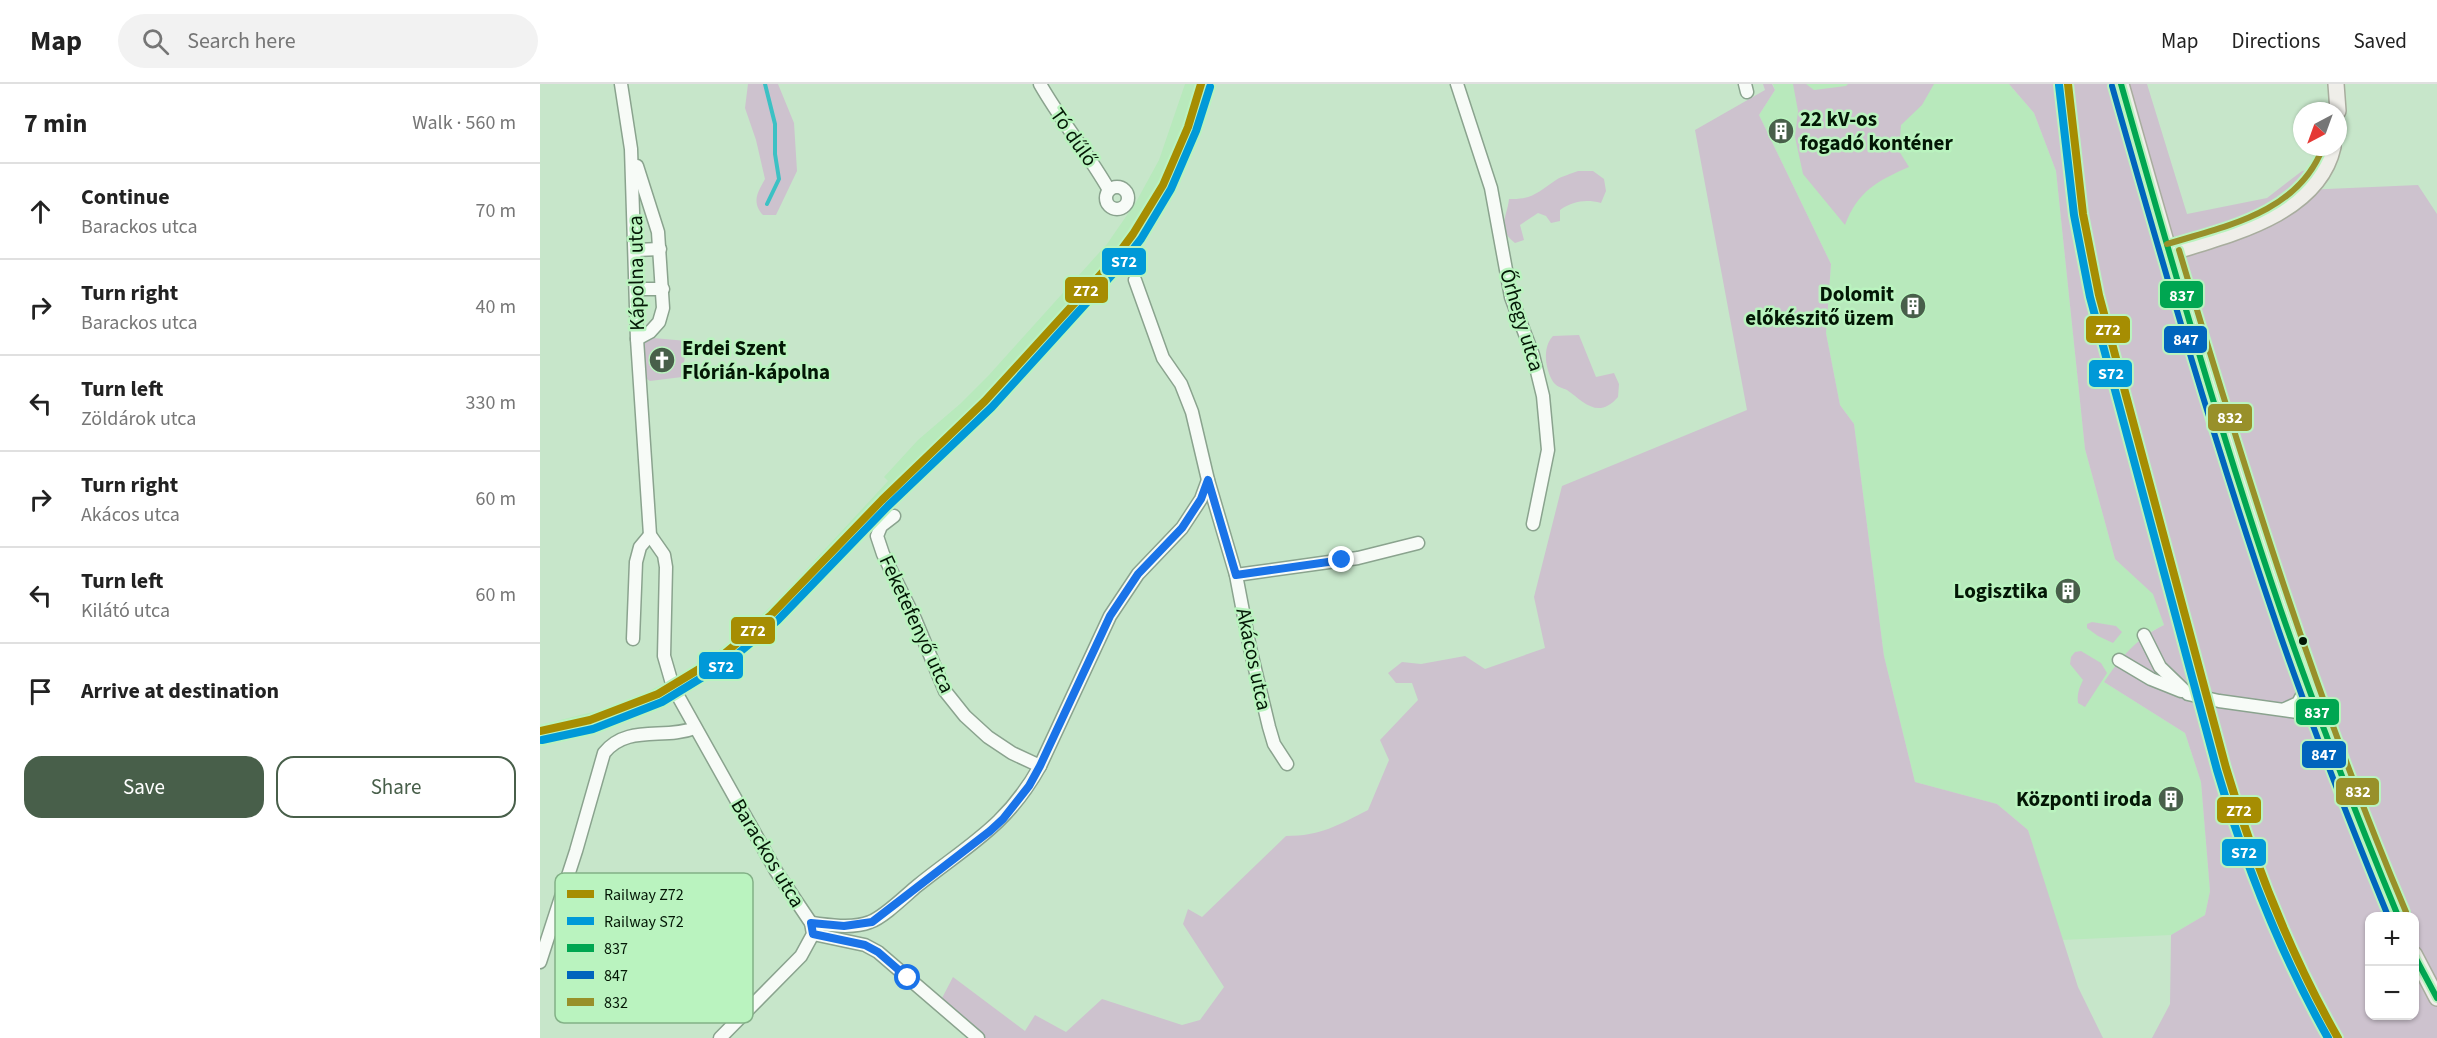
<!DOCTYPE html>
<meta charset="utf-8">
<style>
body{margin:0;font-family:"Source Sans 3",sans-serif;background:#f2f2f2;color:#222}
.controls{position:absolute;right:18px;bottom:18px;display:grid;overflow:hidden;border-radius:12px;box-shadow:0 2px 4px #0004}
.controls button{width:54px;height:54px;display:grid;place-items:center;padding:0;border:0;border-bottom:2px solid #e0e0e0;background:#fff;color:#222;font:30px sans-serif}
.compass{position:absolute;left:1753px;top:18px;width:54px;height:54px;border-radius:50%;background:#fff;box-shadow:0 2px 4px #0004;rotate:221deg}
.stop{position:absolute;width:18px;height:18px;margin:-14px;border:4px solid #1a73e8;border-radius:50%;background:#fff}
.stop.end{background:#1a73e8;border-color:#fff;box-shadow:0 2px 6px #0008}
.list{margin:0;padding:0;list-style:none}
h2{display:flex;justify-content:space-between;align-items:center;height:78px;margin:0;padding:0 24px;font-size:26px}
h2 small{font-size:20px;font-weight:400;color:#767676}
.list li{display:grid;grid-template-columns:39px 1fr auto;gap:18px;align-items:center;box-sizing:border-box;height:96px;padding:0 24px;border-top:2px solid #e0e0e0}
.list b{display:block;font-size:22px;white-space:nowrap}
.list p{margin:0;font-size:20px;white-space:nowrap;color:#767676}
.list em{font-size:20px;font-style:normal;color:#767676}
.actions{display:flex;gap:12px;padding:18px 24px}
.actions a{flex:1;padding:14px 0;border:2px solid #485f4a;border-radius:18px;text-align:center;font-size:21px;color:#485f4a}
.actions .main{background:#485f4a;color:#fff}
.icon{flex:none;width:33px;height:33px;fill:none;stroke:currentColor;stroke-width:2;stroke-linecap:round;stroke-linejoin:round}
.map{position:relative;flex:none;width:1897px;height:954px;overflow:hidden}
header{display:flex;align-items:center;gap:36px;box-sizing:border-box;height:84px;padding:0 30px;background:#fff;border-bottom:2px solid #e0e0e0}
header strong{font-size:28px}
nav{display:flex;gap:33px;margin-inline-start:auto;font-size:21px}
.search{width:420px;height:54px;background:#f2f2f2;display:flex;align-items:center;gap:15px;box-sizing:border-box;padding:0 21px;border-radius:33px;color:#767676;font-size:22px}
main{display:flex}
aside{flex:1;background:#fff}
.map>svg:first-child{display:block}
</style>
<header>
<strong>Map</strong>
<div class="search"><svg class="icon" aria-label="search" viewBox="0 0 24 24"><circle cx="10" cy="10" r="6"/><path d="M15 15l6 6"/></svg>Search here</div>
<nav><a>Map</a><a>Directions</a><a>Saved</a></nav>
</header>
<main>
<aside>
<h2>7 min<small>Walk · 560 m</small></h2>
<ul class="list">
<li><svg class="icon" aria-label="ahead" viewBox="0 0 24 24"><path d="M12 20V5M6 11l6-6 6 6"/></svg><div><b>Continue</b><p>Barackos utca</p></div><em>70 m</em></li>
<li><svg class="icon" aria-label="right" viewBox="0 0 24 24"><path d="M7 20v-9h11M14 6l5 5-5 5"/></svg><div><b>Turn right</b><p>Barackos utca</p></div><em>40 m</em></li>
<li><svg class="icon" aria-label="left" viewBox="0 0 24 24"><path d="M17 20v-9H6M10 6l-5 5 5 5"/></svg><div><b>Turn left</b><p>Zöldárok utca</p></div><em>330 m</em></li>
<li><svg class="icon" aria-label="right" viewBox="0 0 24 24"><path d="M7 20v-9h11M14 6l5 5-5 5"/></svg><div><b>Turn right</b><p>Akácos utca</p></div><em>60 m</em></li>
<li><svg class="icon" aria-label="left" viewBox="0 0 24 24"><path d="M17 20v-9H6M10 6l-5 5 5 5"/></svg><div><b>Turn left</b><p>Kilátó utca</p></div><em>60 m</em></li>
<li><svg class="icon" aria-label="arrive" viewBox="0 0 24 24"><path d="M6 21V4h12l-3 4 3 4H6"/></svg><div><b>Arrive at destination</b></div></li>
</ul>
<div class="actions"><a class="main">Save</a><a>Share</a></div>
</aside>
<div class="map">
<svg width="1897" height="954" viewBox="0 0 1897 954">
<rect width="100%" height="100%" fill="#c7e6ca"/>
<g fill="#b8e9bc">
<polygon points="645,0 666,0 644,66 617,128 572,189 505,266 445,328 332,433 274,498 228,543 188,577 143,604 100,626 53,642 0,655 0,641 69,624 94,615 157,582 202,549 239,515 348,397 344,393 378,356 420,320 449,291 567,160 596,118 619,76"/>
<polygon points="1233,0 1469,0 1494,29 1516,87 1545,365 1575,475 1614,510 1624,541 1604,551 1564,598 1645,649 1661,698 1670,807 1665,831 1631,851 1521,856 1488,746 1457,720 1375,698 1344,572 1314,340 1300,321 1286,249 1291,180 1219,31 1235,6"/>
</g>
<g fill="#cdc2ce" fill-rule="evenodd">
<path d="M208,0H238L254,39L257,87L236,131H223C211,118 218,108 225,95L216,56L205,24Z"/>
<path d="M1223,0H1232L1235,6L1219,31L1291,180L1286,249L1300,321L1314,340L1344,572L1375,698L1457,720L1488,746L1538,903L1563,954H442L401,916L413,893L485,947L495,931L526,948L562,915L642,941L660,936L684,903L643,840L648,825L662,833L746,752C781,752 798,741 828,726L849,676L840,656L878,616L872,599H856L848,589L862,578L881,580L925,572L945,585L1005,564L994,513L1022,402L1207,326L1155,46L1225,6Z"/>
<path d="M1253,0H1266L1274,6L1306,2L1308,0H1394L1382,21L1361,41L1359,67L1369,83C1337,97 1318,107 1305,141L1263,90L1255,53L1258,27Z"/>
<path d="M1469,0H1607L1647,130L1727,114L1762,87L1774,85L1764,106L1878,101L1897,130V954H1612L1630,920L1631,851L1665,831L1670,807L1661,698L1645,649L1564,598C1581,573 1597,554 1624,541L1613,510L1575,475L1545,365L1516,87L1494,29ZM1830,832H1874V932H1830Z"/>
<path d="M1038,87H1053L1064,95L1066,107L1061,119C1046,115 1033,117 1020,126V137L1011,139L1006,132L998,129L980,141L984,156L975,159C956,144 967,134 969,115C992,116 998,108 1016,96C1022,92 1031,90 1038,87Z"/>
<path d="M1039,251L1056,293L1074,289L1079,300L1078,313C1058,336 1044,318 1027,306C1023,304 1017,303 1014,299C1005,286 1002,263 1013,252Z"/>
<polygon points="113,254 147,257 142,293 110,297 104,293 102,256"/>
<polygon points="1552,538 1576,542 1582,548 1573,559 1558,552 1547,544 1547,540"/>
<path d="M1541,567L1561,579L1567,589L1545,623L1538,619C1537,609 1539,605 1543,596L1530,580L1531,573L1535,568Z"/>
</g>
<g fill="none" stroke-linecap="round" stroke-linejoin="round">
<polyline stroke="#3cc1c4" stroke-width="4" points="225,0 235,40 235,70 239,95 227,120"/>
<defs>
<g id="minor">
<polyline points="81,0 91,65 97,255 110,451 124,471 126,483 124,572 133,603 236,787 271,839 273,850 261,872 180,954"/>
<path d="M500,0C521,37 548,69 569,106"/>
<polyline points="917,0 951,104 971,213 993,271 1003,312 1008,366 993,440"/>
<polyline points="1205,0 1207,8"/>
<polyline points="97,82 118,148 123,224 119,238 110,248 97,255"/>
<circle cx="577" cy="114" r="11"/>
<polyline points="96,166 120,165"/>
<polyline points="595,196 623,274 641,300 652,328 668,396 696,491 710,564 729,643 734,660 747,680"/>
<polyline points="97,205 123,205"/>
<polyline points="354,432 341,442 337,452 343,470 375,535 405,607 425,632 448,653 472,669 500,682"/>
<polyline points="696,491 818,474 878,459"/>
<polyline points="1604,551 1620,583 1648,610 1679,617 1765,629 1780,636"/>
<polyline points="93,555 96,478 100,463 110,451"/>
<polyline points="1579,576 1611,595 1641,607"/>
<polyline points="1745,625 1758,619 1768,601"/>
<path d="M271,839C290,841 312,845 330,838C344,833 365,812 377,802C428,761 467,742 500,682L570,532L598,490L642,444L661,415L668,396"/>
<polyline points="273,850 325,861 338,868 438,954"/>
<path d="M0,878L36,767L64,669C87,640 124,656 155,644"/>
</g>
<g id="major">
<path d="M1581,0C1660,281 1743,564 1858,832"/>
<polyline points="1796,0 1798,27"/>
<path d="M1630,169C1687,151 1778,131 1793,63"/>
<polyline points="1874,870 1897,914"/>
</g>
</defs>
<use href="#minor" stroke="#8aa38e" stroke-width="15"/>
<use href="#major" stroke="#a8ad9e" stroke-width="18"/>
<use href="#minor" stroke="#f7fbf7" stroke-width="12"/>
<use href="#major" stroke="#efeee9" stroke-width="15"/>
<defs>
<g id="bus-1">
<path d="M1581,0C1631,176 1681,351 1740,524C1776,628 1816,730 1858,832"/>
<polyline points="1874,871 1897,914"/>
</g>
<path id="bus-2" d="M1572,2C1622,178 1673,354 1732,527C1767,631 1807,732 1848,832"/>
<g id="bus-3">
<path d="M1627,160C1687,142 1759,128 1783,63"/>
<path d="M1639,166C1706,390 1775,613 1866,828"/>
</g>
</defs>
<use href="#bus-1" stroke="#baf3bf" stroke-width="10"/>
<use href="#bus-2" stroke="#baf3bf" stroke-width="10"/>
<use href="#bus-3" stroke="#baf3bf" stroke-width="10"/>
<use href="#bus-1" stroke="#00a651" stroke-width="6"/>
<use href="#bus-2" stroke="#0065bd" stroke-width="6"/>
<use href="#bus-3" stroke="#98902a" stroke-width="6"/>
<defs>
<g id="rail-1">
<path d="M1528,0L1543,130L1559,211L1686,684C1714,778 1749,868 1798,954"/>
<polyline points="0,647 50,636 118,610 184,570 231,531 342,416 445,317 573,177 593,150 623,101 648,43 661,0"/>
</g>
<g id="rail-2">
<path d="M1519,1L1534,131L1550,213L1677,686C1705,780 1740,869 1788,954"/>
<polyline points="2,656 53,645 122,618 189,577 237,537 348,422 452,323 580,182 601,155 631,105 656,47 670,3"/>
</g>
</defs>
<use href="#rail-1" stroke="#baf3bf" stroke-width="12"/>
<use href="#rail-2" stroke="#baf3bf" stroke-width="12"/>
<use href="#rail-1" stroke="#a68d02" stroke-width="8"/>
<use href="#rail-2" stroke="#0099d8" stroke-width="8"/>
</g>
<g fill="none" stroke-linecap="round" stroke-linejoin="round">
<polyline stroke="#1a73e8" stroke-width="8" points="368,894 338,868 325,861 273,850 271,839 304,842 332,838 450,747 463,735 489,702 500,682 570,532 598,490 642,444 661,415 668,396 696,491 802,476"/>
</g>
<defs>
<symbol id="building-disc" viewBox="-11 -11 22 22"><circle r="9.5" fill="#485f4a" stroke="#baf3bf"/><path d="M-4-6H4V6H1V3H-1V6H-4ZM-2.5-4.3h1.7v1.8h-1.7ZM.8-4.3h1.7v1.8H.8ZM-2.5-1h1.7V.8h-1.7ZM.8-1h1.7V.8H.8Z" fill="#fff"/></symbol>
<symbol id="church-disc" viewBox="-11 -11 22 22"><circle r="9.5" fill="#485f4a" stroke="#baf3bf"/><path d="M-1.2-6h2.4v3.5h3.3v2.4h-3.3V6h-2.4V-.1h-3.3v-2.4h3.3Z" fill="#fff"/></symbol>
</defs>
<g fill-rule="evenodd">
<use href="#building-disc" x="1226" y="32" width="30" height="30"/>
<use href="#building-disc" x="1358" y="207" width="30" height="30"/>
<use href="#church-disc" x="107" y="261" width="30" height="30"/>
<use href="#building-disc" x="1513" y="492" width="30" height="30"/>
<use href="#building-disc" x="1616" y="700" width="30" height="30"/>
</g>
<circle fill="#031705" stroke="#baf3bf" stroke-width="2" cx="1763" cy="557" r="5"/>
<g text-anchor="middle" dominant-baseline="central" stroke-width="5" stroke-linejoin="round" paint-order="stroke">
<g font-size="21" font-weight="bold" fill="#031705" stroke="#baf3bf" text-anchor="end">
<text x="1260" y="35" text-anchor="start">22 kV-os<tspan x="1260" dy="24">fogadó konténer</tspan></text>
<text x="1354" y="210">Dolomit<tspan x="1354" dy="24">előkészitő üzem</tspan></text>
<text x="142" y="264" text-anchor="start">Erdei Szent<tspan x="142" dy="24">Flórián-kápolna</tspan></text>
<text x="1508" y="507">Logisztika</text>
<text x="1612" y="715">Központi iroda</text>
</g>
<g font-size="21" fill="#031705" stroke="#baf3bf">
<text transform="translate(534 53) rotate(55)">Tó dűlő</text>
<text transform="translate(96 189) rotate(-91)">Kápolna utca</text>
<text transform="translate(982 236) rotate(73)">Őrhegy utca</text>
<text transform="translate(377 540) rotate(65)">Feketefenyő utca</text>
<text transform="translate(714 575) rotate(78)">Akácos utca</text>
<text transform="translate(228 769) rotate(59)">Barackos utca</text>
</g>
</g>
<rect x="15" y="789" width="198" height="150" rx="9" fill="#baf3bf" stroke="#83b187" stroke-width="1.5"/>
<rect x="27" y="806" width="27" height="8" fill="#a68d02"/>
<rect x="27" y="833" width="27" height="8" fill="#0099d8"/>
<rect x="27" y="860" width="27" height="8" fill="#00a651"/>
<rect x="27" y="887" width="27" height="8" fill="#0065bd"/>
<rect x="27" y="914" width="27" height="8" fill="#98902a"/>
<g font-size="16" fill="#031705">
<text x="64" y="816">Railway Z72</text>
<text x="64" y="843">Railway S72</text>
<text x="64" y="870">837</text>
<text x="64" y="897">847</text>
<text x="64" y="924">832</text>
</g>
<g stroke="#baf3bf" stroke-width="2">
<rect x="561" y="163" width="46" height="29" rx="6" fill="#0099d8"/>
<rect x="524" y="192" width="45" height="28" rx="6" fill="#a68d02"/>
<rect x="1619" y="196" width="45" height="29" rx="6" fill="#00a651"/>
<rect x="1545" y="231" width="46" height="29" rx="6" fill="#a68d02"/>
<rect x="1623" y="241" width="45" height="29" rx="6" fill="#0065bd"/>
<rect x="1548" y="275" width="45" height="29" rx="6" fill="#0099d8"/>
<rect x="1667" y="319" width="46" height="29" rx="6" fill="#98902a"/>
<rect x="190" y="532" width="46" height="29" rx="6" fill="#a68d02"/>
<rect x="158" y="567" width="46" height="29" rx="6" fill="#0099d8"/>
<rect x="1755" y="614" width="45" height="28" rx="6" fill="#00a651"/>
<rect x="1761" y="656" width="46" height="29" rx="6" fill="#0065bd"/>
<rect x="1795" y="693" width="45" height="29" rx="6" fill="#98902a"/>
<rect x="1676" y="712" width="46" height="28" rx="6" fill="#a68d02"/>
<rect x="1681" y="754" width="46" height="29" rx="6" fill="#0099d8"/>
</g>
<g font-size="16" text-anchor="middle" font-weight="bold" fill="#fff">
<text x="584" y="183">S72</text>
<text x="546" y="212">Z72</text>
<text x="1642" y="217">837</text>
<text x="1568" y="251">Z72</text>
<text x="1646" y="261">847</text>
<text x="1571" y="295">S72</text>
<text x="1690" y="339">832</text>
<text x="213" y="552">Z72</text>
<text x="181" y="588">S72</text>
<text x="1777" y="634">837</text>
<text x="1784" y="676">847</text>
<text x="1818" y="713">832</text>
<text x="1699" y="732">Z72</text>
<text x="1704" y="774">S72</text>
</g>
</svg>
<div class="controls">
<button>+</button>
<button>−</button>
</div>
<svg class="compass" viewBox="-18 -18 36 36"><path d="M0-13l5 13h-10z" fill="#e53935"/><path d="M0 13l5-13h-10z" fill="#767676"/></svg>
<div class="stop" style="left:368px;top:894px"></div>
<div class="stop end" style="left:802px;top:476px"></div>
</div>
</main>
